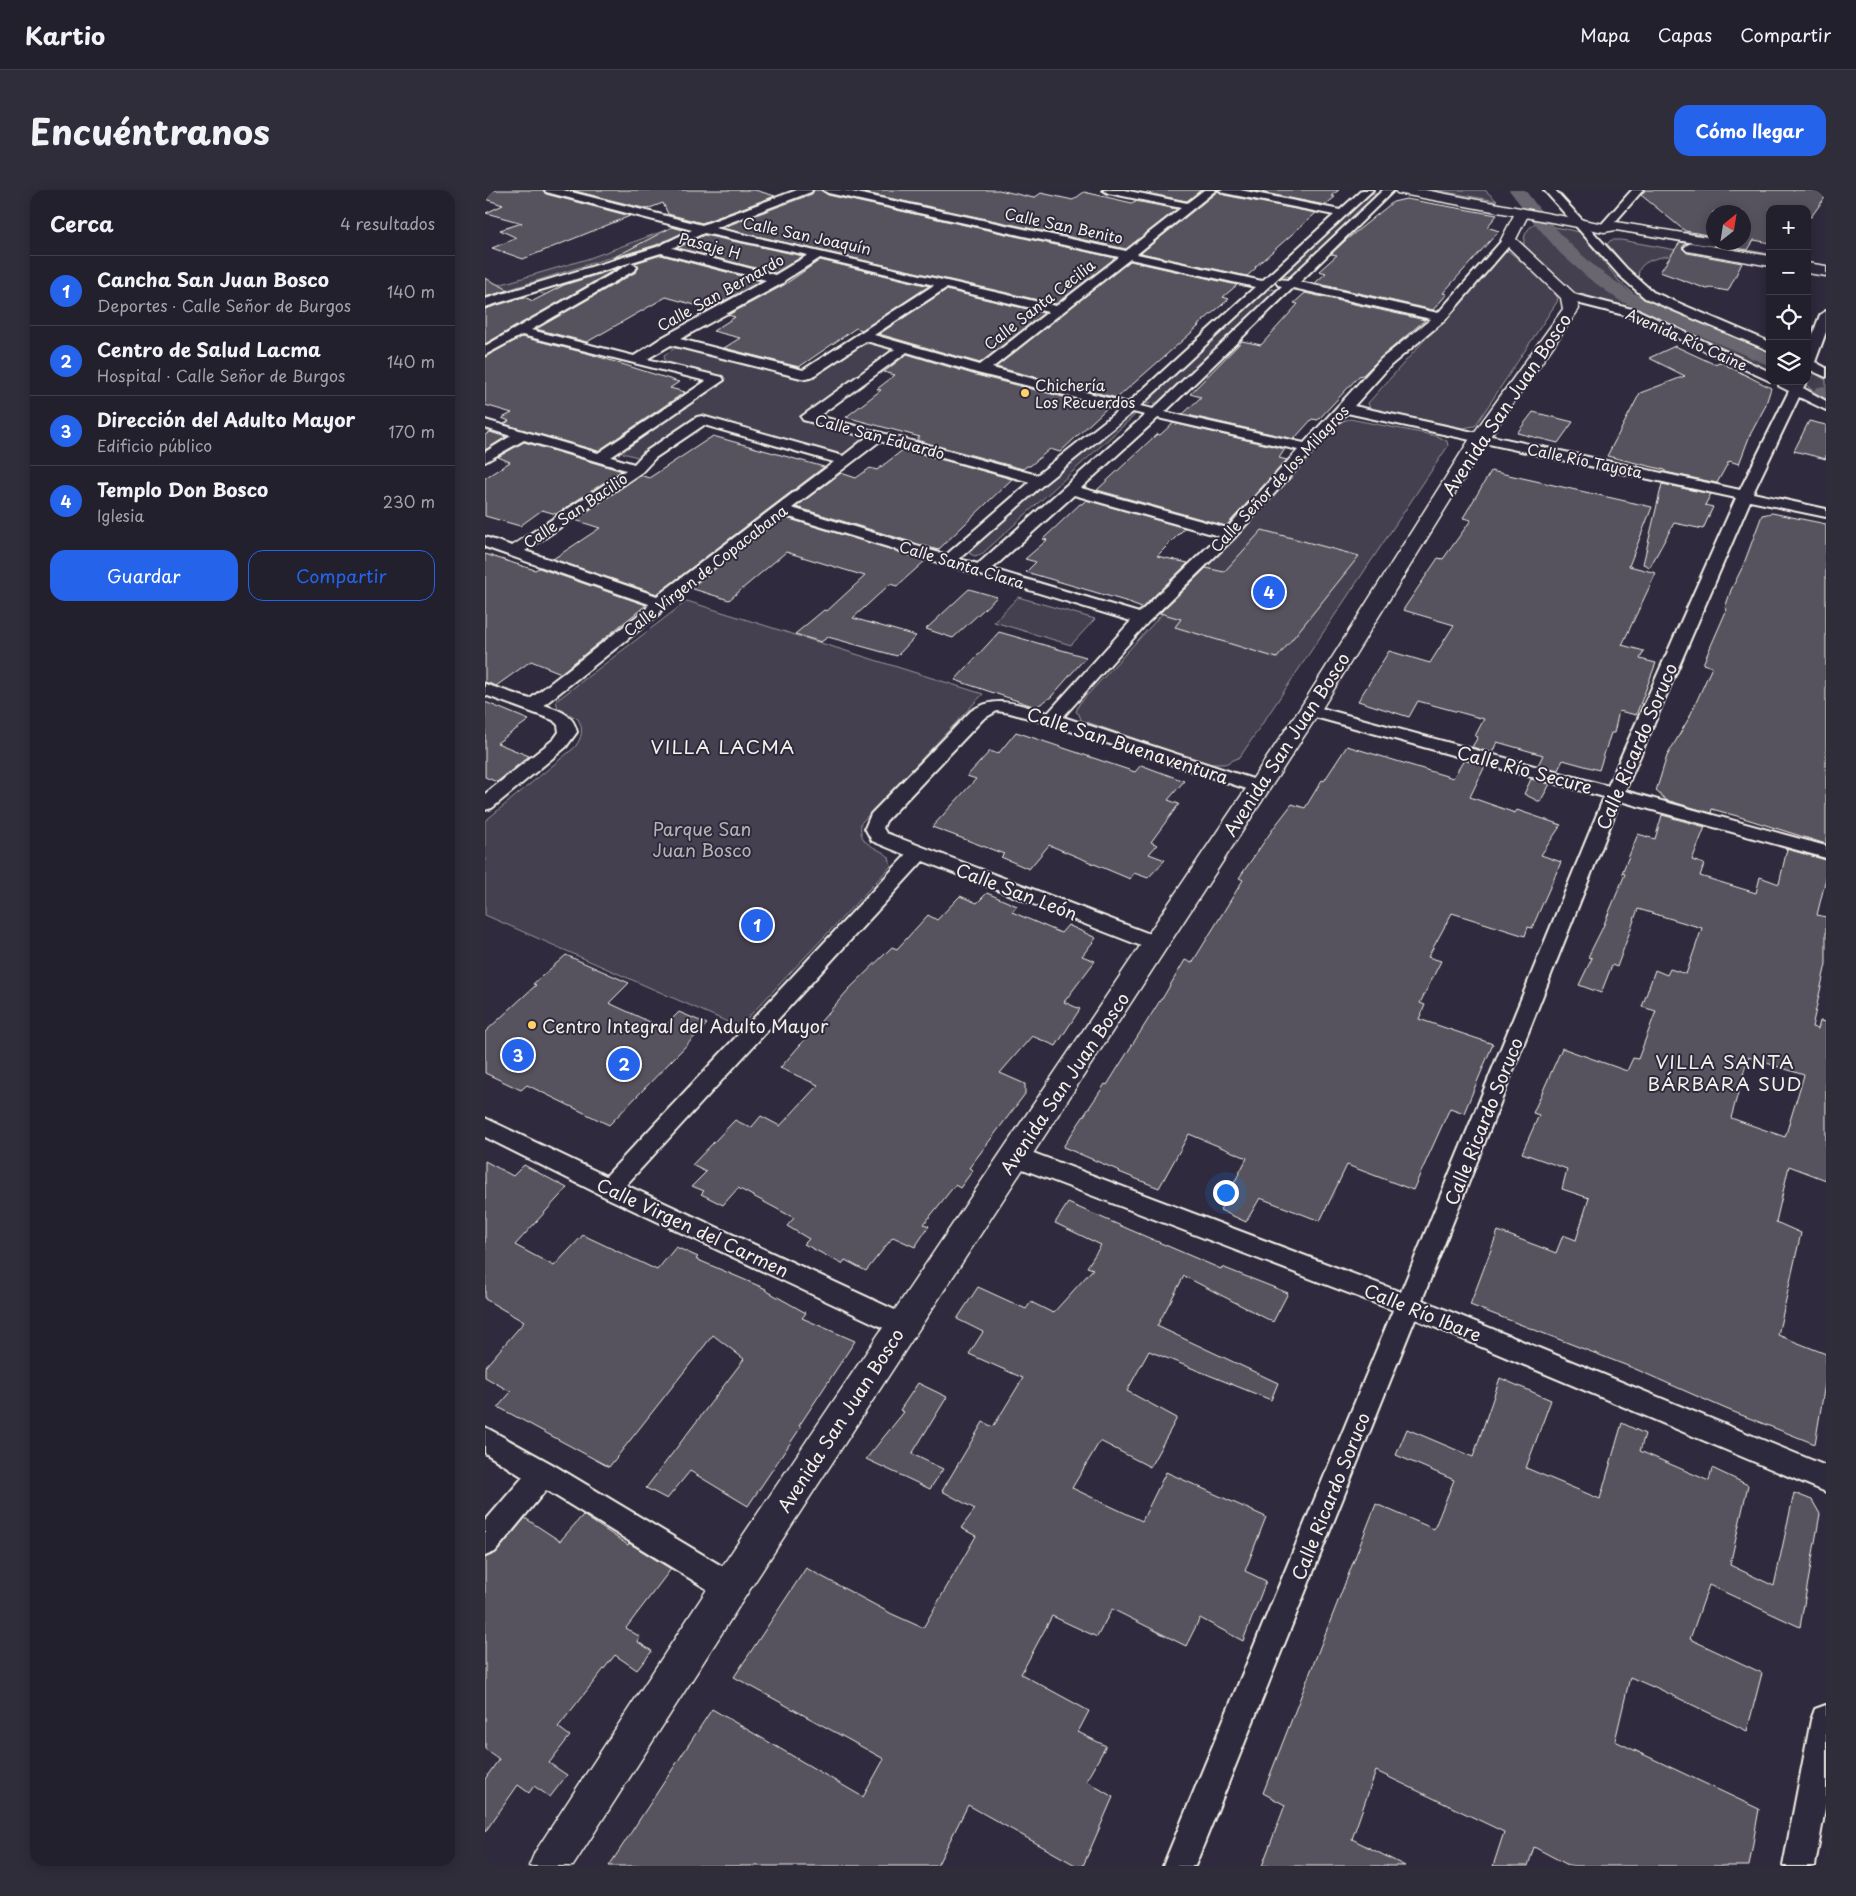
<!DOCTYPE html>
<html lang="es">
<meta charset="utf-8">
<style>
body{margin:0;font-family:"Playpen Sans",sans-serif;background:#2f2d3a;color:#f1f3f6}
.controls{position:absolute;right:15px;top:15px;display:grid;overflow:hidden;border-radius:10px;box-shadow:0 2px 12px #0003}
.controls button{width:45px;height:45px;display:grid;place-items:center;padding:0;border:0;border-bottom:1px solid #403e4a;background:#23202e;color:#f1f3f6;font:25px sans-serif}
.compass{position:absolute;left:1221px;top:15px;width:45px;height:45px;border-radius:50%;background:#23202e;box-shadow:0 2px 12px #0003;rotate:30deg}
.you{position:absolute;left:740px;top:1002px;width:18px;height:18px;margin:-12px;border:4px solid #fff;border-radius:50%;background:#1a73e8;box-shadow:0 0 0 8px #1a73e833}
.badge{display:grid;place-items:center;width:32px;height:32px;border-radius:50%;background:#2563eb;color:#fff;font-size:16px;font-weight:700}
.pin{position:absolute;translate:-50% -50%;border:2px solid #fff;box-shadow:0 1px 5px #0006}
.list{margin:0;padding:0;list-style:none}
h2{display:flex;justify-content:space-between;align-items:center;height:65px;margin:0;padding:0 20px;font-size:21px}
h2 small{font-size:16px;font-weight:400;color:#a3a3aa}
.list li{display:grid;grid-template-columns:32px 1fr auto;gap:15px;align-items:center;box-sizing:border-box;height:70px;padding:0 20px;border-top:1px solid #403e4a}
.list b{display:block;font-size:19px;white-space:nowrap}
.list p{margin:0;font-size:16px;white-space:nowrap;color:#a3a3aa}
.list em{font-size:16px;font-style:normal;color:#a3a3aa}
.actions{display:flex;gap:10px;padding:15px 20px}
.actions a{flex:1;padding:11px 0;border:1px solid #2563eb;border-radius:15px;text-align:center;font-size:18px;color:#2563eb}
.actions .main{background:#2563eb;color:#fff}
.icon{flex:none;width:28px;height:28px;fill:none;stroke:currentColor;stroke-width:2;stroke-linecap:round;stroke-linejoin:round}
.map{position:relative;flex:none;width:1341px;height:1676px;overflow:hidden;border-radius:15px}
header{display:flex;align-items:center;gap:30px;box-sizing:border-box;height:70px;padding:0 25px;background:#23202e;border-bottom:1px solid #403e4a}
header strong{font-size:24px}
nav{display:flex;gap:28px;margin-inline-start:auto;font-size:18px}
.intro{display:flex;align-items:center;justify-content:space-between;box-sizing:border-box;height:120px;padding:0 30px}
h1{margin:0;font-size:35px}
.button{padding:12px 22px;border-radius:15px;background:#2563eb;color:#fff;font-size:18px;font-weight:700}
main{display:flex;gap:30px;padding:0 30px}
aside{flex:1;background:#23202e;border-radius:15px;box-shadow:0 2px 12px #0003}
.map>svg:first-child{display:block}
</style>
<header>
<strong>Kartio</strong>
<nav><a>Mapa</a><a>Capas</a><a>Compartir</a></nav>
</header>
<div class="intro"><h1>Encuéntranos</h1><a class="button">Cómo llegar</a></div>
<main>
<aside>
<h2>Cerca<small>4 resultados</small></h2>
<ul class="list">
<li><span class="badge">1</span><div><b>Cancha San Juan Bosco</b><p>Deportes · Calle Señor de Burgos</p></div><em>140 m</em></li>
<li><span class="badge">2</span><div><b>Centro de Salud Lacma</b><p>Hospital · Calle Señor de Burgos</p></div><em>140 m</em></li>
<li><span class="badge">3</span><div><b>Dirección del Adulto Mayor</b><p>Edificio público</p></div><em>170 m</em></li>
<li><span class="badge">4</span><div><b>Templo Don Bosco</b><p>Iglesia</p></div><em>230 m</em></li>
</ul>
<div class="actions"><a class="main">Guardar</a><a>Compartir</a></div>
</aside>
<div class="map">
<svg width="1341" height="1676" viewBox="0 0 1341 1676">
<rect width="100%" height="100%" fill="#2f2a3d"/>
<filter id="ink" filterUnits="userSpaceOnUse"><feTurbulence type="fractalNoise" baseFrequency=".02" numOctaves="2"/><feDisplacementMap in="SourceGraphic" scale="10" xChannelSelector="R" yChannelSelector="G"/><feConvolveMatrix kernelMatrix="1 2 1 2 8 2 1 2 1" color-interpolation-filters="sRGB"/></filter>
<g filter="url(#ink)">
<g fill="#454050" stroke="#9c989c">
<polygon points="949,0 1000,0 1012,11"/>
<polygon points="890,3 894,5 806,87 797,86 885,4"/>
<path d="M1050,33L1095,42L1134,91L1149,104L1285,162V181L1151,120L1090,103L1039,59C1038,46 1040,41 1050,33Z"/>
<polygon points="189,37 193,40 184,49 0,107 0,99 102,69"/>
<polygon points="1131,38 1285,64 1285,68 1127,40"/>
<path d="M1126,50H1136L1202,62L1200,65C1184,65 1145,68 1155,92L1124,56L1122,54Z"/>
<polygon points="1021,59 1062,93 1073,108 1072,112 990,236 978,238 887,219 884,216 883,213"/>
<path d="M118,80L126,83L74,112L75,109C66,105 58,105 50,101Z"/>
<polygon points="787,99 791,100 792,103 672,213 661,214 661,210 782,100"/>
<path d="M389,153L403,157L405,161L314,227L316,229L382,249L359,266L229,230H224L156,268L138,263L141,259L239,190L236,187L180,171L179,165L190,158L201,159L319,189C343,187 360,154 389,153Z"/>
<polygon points="1329,183 1341,190 1341,208 1324,198 1322,194"/>
<polygon points="645,222 649,223 649,226 497,364 490,366 485,364 485,360 638,223"/>
<polygon points="865,229 952,246 962,251 963,256 755,567 740,574 723,574 596,530 594,524 591,522 594,514 854,232"/>
<polygon points="533,407 610,429 586,455 509,432"/>
<path d="M202,411L498,504L376,633C373,657 391,655 404,667L406,676L254,837L0,725V631L90,557C97,547 99,540 93,529L73,518L71,511Z"/>
</g>
<g fill="none" stroke-linecap="round" stroke-linejoin="round">
<g fill="#6a6670" fill-rule="evenodd">
<polygon points="1024,0 1040,0 1062,29 1087,56 1114,80 1147,103 1285,164 1285,176 1135,111 1102,87 1075,63 1051,35"/>
<polygon points="1338,196 1341,197 1341,210 1334,208 1329,202 1331,198"/>
</g>
</g>
<g fill="#56525f" stroke="#f4f1e8" fill-rule="evenodd">
<polygon points="0,0 58,0 61,4 145,26 38,69 7,58 32,48 15,40 37,33 1,23 18,15 0,9"/>
<polygon points="86,0 270,0 290,6 217,33 183,24 178,13 162,19"/>
<polygon points="329,0 336,0 343,5 630,68 571,114 236,38 327,4"/>
<polygon points="367,0 514,0 549,8 556,3 588,10 599,2 647,13 650,11 692,19 641,59"/>
<polygon points="664,0 716,0 702,11 661,3"/>
<polygon points="765,0 854,0 846,6 850,7 840,15"/>
<polygon points="1160,0 1341,0 1341,6 1326,27 1322,26 1322,19 1285,19 1285,53 1269,50 1263,60 1233,55 1237,52 1258,52 1258,22 1228,22 1228,46 1200,41 1156,5"/>
<polygon points="733,1 739,5 831,23 770,77 771,78 762,86 656,63"/>
<polygon points="921,9 1012,25 1002,37 1014,41 958,103 962,104 948,120 830,93 841,83 834,81 852,65 846,64 861,50 908,12"/>
<polygon points="187,37 202,41 171,55 128,68"/>
<polygon points="219,45 318,66 290,83 192,58"/>
<polygon points="1195,52 1201,53 1197,58 1202,63 1257,73 1243,101 1226,98 1222,99 1175,82"/>
<polygon points="176,65 276,91 224,119 181,107 102,152 51,139 151,82 154,77 150,73"/>
<polygon points="335,70 444,96 377,140 371,138 314,177 239,158 255,148 228,141 250,127 243,125 299,95"/>
<polygon points="645,71 752,95 738,107 744,109 712,136 714,136 632,208 511,177"/>
<polygon points="133,78 0,154 0,119 39,107 48,111 79,95"/>
<polygon points="0,88 24,100 0,107"/>
<polygon points="461,100 559,123 495,173 394,144"/>
<polygon points="820,103 940,130 895,168 878,185 874,186 833,230 827,229 809,249 698,224 716,207 705,204 757,151 776,155 813,114 809,113"/>
<polygon points="37,147 105,164 194,192 185,198 200,202 113,261 19,234 24,231 17,228 27,223 0,215 0,167"/>
<polygon points="1190,156 1229,174 1235,172 1286,198 1280,217 1265,245 1254,274 1244,271 1232,293 1180,282 1180,280 1122,266 1155,203 1200,186 1164,168"/>
<polygon points="422,164 491,185 622,218 575,262 565,259 545,276 542,276 538,279 431,250 435,247 361,227 396,200 392,199 410,185 399,182"/>
<polygon points="1048,222 1088,232 1073,253 1032,243"/>
<polygon points="1324,231 1341,235 1341,269 1309,261"/>
<polygon points="688,233 800,259 794,268 802,270 741,336 612,300 672,244 675,245"/>
<polygon points="5,242 21,247 0,260 0,245"/>
<polygon points="228,246 339,277 172,404 68,369 115,338 90,330 155,285 164,288"/>
<polygon points="39,252 137,281 71,324 57,320 35,336 0,326 0,288 25,272 13,267"/>
<polygon points="419,259 527,289 453,360 311,317 356,283 371,288 385,278 392,280"/>
<polygon points="1006,281 1167,317 1144,376 1171,383 1137,455 1159,461 1155,469 1171,473 1151,525 1134,521 1129,543 1126,543 1114,580 1078,570 1073,580 1053,575 1058,565 1012,552 1007,563 987,557 993,547 990,546 999,529 933,511 924,527 873,511 904,461 945,473 969,435 918,420 953,368 958,369 986,330 978,328"/>
<polygon points="1177,294 1226,304 1220,315 1228,317 1218,339 1189,333 1165,377 1158,374"/>
<polygon points="601,310 700,338 672,366 703,373 657,418 646,414 647,413 541,382 551,372 540,369 562,350 558,349 595,314 597,314"/>
<polygon points="1287,323 1341,334 1341,654 1252,626 1227,619 1226,623 1181,610 1171,601 1182,566 1204,528 1227,477 1218,474 1242,419 1240,418 1246,400 1258,376 1277,325"/>
<polygon points="298,327 441,370 412,396 405,394 368,428 431,446 412,466 343,447 336,452 310,444 339,420 342,421 380,386 301,362 244,410 205,398"/>
<polygon points="777,340 874,366 792,468 690,437 696,429 675,423 721,378 739,382"/>
<polygon points="0,364 50,380 54,378 161,415 76,483 46,471 11,496 0,492"/>
<polygon points="484,399 512,407 468,448 441,439"/>
<polygon points="514,442 601,467 566,507 551,517 470,490"/>
<polygon points="0,512 44,530 12,553 44,566 12,592 0,587"/>
<polygon points="531,542 650,582 656,575 699,591 683,610 694,614 666,652 672,655 664,664 680,670 663,688 649,683 645,689 564,655 544,679 516,667 519,664 447,637 491,589 482,586 505,561 513,564"/>
<polygon points="862,556 968,588 979,570 1000,576 985,607 1030,623 1032,620 1076,635 1056,665 1076,672 1047,738 1043,737 1040,746 967,723 943,767 956,771 935,813 940,815 934,829 1008,854 979,923 965,918 928,1000 862,975 835,1031 775,1008 761,1032 735,1020 762,968 704,944 674,998 634,982 635,981 578,957 620,894 622,895 676,809 677,809 700,770 707,773 758,690 754,688 790,636 807,614 820,618 837,590 839,591"/>
<polygon points="1046,589 1065,594 1055,612 1039,604"/>
<path d="M1177,625L1220,637L1207,670L1219,674L1215,686L1271,703L1275,687L1294,694L1302,659L1341,670V688L1332,725L1341,727V774L1327,837L1333,839L1335,831L1341,832V990L1304,976L1291,1032L1316,1043L1293,1145L1341,1164V1188L1330,1254L1241,1219L1148,1178L985,1115L1013,1041L1071,1063L1078,1045L1091,1050L1104,1008L1077,999L1082,979L1037,963L1054,925L1048,923L1077,858L1142,881L1148,868L1153,869L1171,821L1157,817L1170,780L1182,785L1185,779L1201,784L1217,738L1153,719L1132,777L1127,775L1116,803L1094,795L1107,768L1103,767L1117,739L1140,684L1137,683L1153,644L1170,649ZM1263,867L1319,885L1300,947L1246,928Z"/>
<polygon points="502,703 532,716 527,722 576,743 583,735 611,748 597,766 610,771 579,812 595,819 571,856 547,846 515,883 540,894 540,904 484,978 488,980 475,998 470,995 439,1034 444,1036 430,1057 408,1047 381,1081 360,1070 357,1074 319,1054 324,1049 302,1036 309,1028 253,998 238,1015 216,1004 219,1001 207,996 221,982 207,975 250,930 266,938 276,926 295,936 333,895 295,878 364,799 407,757 412,759 443,725 452,730 475,706 492,713"/>
<polygon points="81,765 144,793 124,813 178,838 194,822 222,834 124,935 42,895 36,900 0,883 0,842 51,795 48,794"/>
<polygon points="0,971 28,986 39,975 82,998 30,1055 69,1076 98,1045 172,1080 191,1057 213,1067 211,1069 281,1099 280,1100 321,1123 317,1128 370,1151 314,1236 316,1237 263,1316 205,1281 182,1309 161,1298 259,1169 228,1145 124,1277 13,1217 26,1202 0,1187 0,1177 39,1132 0,1109"/>
<polygon points="583,1013 736,1079 737,1077 803,1103 788,1132 699,1086 672,1136 793,1193 786,1210 664,1161 642,1201 692,1228 665,1277 615,1251 587,1298 657,1331 681,1282 781,1327 760,1381 781,1391 758,1451 715,1428 701,1456 627,1419 612,1447 567,1426 536,1484 604,1521 593,1542 621,1556 601,1591 628,1607 598,1676 592,1676 483,1615 452,1676 124,1676 227,1519 378,1607 399,1569 249,1487 321,1378 407,1424 438,1438 491,1346 476,1338 490,1319 457,1301 498,1232 508,1237 538,1188 484,1164 498,1142 472,1129 493,1097 541,1119 546,1112 568,1123 608,1079 602,1077 616,1055 570,1033"/>
<polygon points="1015,1188 1066,1210 1041,1278 1115,1309 1137,1233 1160,1244 1155,1261 1224,1291 1227,1278 1263,1295 1245,1375 1289,1396 1309,1303 1327,1310 1335,1324 1315,1437 1224,1395 1205,1449 1277,1483 1262,1541 1168,1496 1168,1497 1145,1487 1130,1551 1274,1619 1264,1676 1085,1676 1049,1657 1043,1676 1008,1676 1019,1642 891,1581 867,1649 920,1676 777,1676 800,1615 778,1603 891,1314 949,1339 969,1290 911,1265 922,1239 988,1267"/>
<polygon points="433,1193 462,1207 427,1264 458,1279 445,1299 381,1269 419,1222 415,1220"/>
<polygon points="98,1325 143,1355 144,1353 186,1379 141,1438 155,1447 153,1452 167,1461 152,1480 130,1465 73,1537 85,1546 64,1573 82,1585 65,1607 49,1596 44,1603 33,1595 0,1642 0,1589 14,1569 0,1559 0,1368 11,1363 40,1328 75,1351"/>
</g>
<g fill="none" stroke-linecap="round" stroke-linejoin="round">
<defs>
<g id="street">
<path d="M60,0H78L217,35L312,0H327L326,2L230,38L571,116L634,67L343,3L338,0H358L641,61L696,18L623,3L618,0H639L702,13L719,0H731L652,64L777,91L849,25L739,3L734,0H755L855,20L877,0H888L655,216L668,219L797,96L793,95L791,92L793,89L803,90L898,0H909L815,92L953,123L1019,48L1023,47L1029,50L960,130L906,175L869,216L1255,300L1304,201L1294,196V191H1322L1318,198L1341,211V220L1314,207L1268,303L1341,319V327L1265,311L1140,601L1341,656V668L1135,611L937,1110L1341,1276V1302L930,1129L710,1676H678L908,1120L522,973L519,966L522,959L530,957L538,959L916,1102L1119,607L819,524L816,520L819,516L825,515L1123,596L1251,308L862,223L750,347L663,432L578,527L780,593L783,597L780,601L774,603L768,601L561,533L525,523L512,521L498,529L401,631L398,638L401,643L678,749L681,754L678,759L671,761L664,759L438,671L141,995L427,1128L430,1136L427,1144L418,1147L116,1005L0,947V928L121,986L421,665L387,651L380,638L386,624L486,521C512,504 535,515 563,523L646,431L298,325L180,415L173,425L59,515C76,521 88,524 92,542L81,557L7,618L0,620V604L69,549L74,542L73,535L68,530L0,505V494L45,509L161,419L164,414L0,357V347L27,356L141,280L39,250L0,272V262L26,246L0,238V230L113,263L221,191L37,145L0,165V156L146,73L152,77L150,80L46,140L149,166L178,147L281,90L176,63L0,117V109L172,57L207,40L61,2ZM219,43L323,65L290,85L187,58ZM335,68L449,95L318,180L195,149L298,93L300,90ZM645,69L770,97L643,213L507,178ZM461,98L563,122L495,175L389,145ZM808,98L946,129L896,169L819,253L680,222ZM381,151L410,159L316,227L318,230L382,247L358,266L217,226L212,227L160,262L149,274L126,267L239,190L237,187L162,169L186,155L320,189L325,188ZM422,162L492,183L635,219L552,285L334,226ZM648,222L660,225L493,374L474,369L560,293ZM673,228L813,260L742,338L596,298ZM219,235L349,272L172,406L40,361L157,282L170,268ZM395,251L545,292L461,365L307,318ZM589,305L734,346L654,423L507,379Z"/>
<polygon points="1059,0 1070,0 1142,79 1168,102 1285,152 1285,161 1160,108 1134,85"/>
<polygon points="1147,0 1158,0 1123,40 1115,40 1113,38 1115,36"/>
<polygon points="1084,103 1155,121 1285,182 1285,191 1147,127 1080,110 1078,107"/>
<polygon points="1341,121 1341,142 1330,172 1341,178 1341,187 1325,180 1322,181 1322,159 1335,125"/>
<polygon points="0,1237 67,1274 255,1387 259,1397 255,1407 245,1411 235,1407 61,1300 10,1362 0,1366 0,1331 38,1287 0,1263"/>
<polygon points="1341,1515 1341,1613 1330,1676 1298,1676 1326,1530 1330,1519"/>
</g>
<polygon id="secondary" points="1037,19 1042,20 1044,23 1031,49 1090,104 1094,119 1004,248 836,520 258,1410 88,1676 44,1676 50,1662 232,1384 814,520 986,247 1078,119 1076,108 1016,50 1030,23 1032,20"/>
<g id="highway">
<polygon points="910,0 940,0 1119,34 1131,32 1228,48 1228,52 1235,52 1228,56 1131,40 1119,42 917,4 912,3"/>
<polygon points="1207,53 1285,66 1285,76 1202,61 1199,58 1202,55"/>
<polygon points="1322,73 1341,76 1341,86 1322,83"/>
</g>
</defs>
<use href="#street" stroke="#f4f1e8" stroke-width="4"/>
<use href="#secondary" stroke="#f4f1e8" stroke-width="3"/>
<use href="#highway" stroke="#f4f1e8" stroke-width="3"/>
<use href="#street" fill="#2f2a3d" fill-rule="evenodd"/>
<use href="#secondary" fill="#2f2a3d" fill-rule="evenodd"/>
<use href="#highway" fill="#2f2a3d" fill-rule="evenodd"/>
</g>
</g>
<g fill="#ffd166" stroke="#2f2a3d" stroke-width="2">
<circle cx="540" cy="203" r="5"/>
<circle cx="47" cy="835" r="5"/>
</g>
<g text-anchor="middle" dominant-baseline="central" stroke-width="4" stroke-linejoin="round" paint-order="stroke">
<g font-size="15" fill="#f4f1e8" stroke="#2f2a3d">
<text transform="translate(579 35) rotate(12)">Calle San Benito</text>
<text transform="translate(322 45) rotate(12)">Calle San Joaquín</text>
<text transform="translate(225 55) rotate(15)">Pasaje H</text>
<text transform="translate(235 102) rotate(-29)">Calle San Bernardo</text>
<text transform="translate(554 114) rotate(-38)">Calle Santa Cecilia</text>
<text transform="translate(1202 149) rotate(24)">Avenida Río Caine</text>
<text transform="translate(395 246) rotate(15)">Calle San Eduardo</text>
<text transform="translate(1100 270) rotate(12)">Calle Río Tayota</text>
<text transform="translate(794 288) rotate(-47)">Calle Señor de los Milagros</text>
<text transform="translate(90 320) rotate(-34)">Calle San Bacilio</text>
<text transform="translate(477 374) rotate(17)">Calle Santa Clara</text>
<text transform="translate(220 380) rotate(-38)">Calle Virgen de Copacabana</text>
</g>
<g font-size="15" fill="#f4f1e8" stroke="#2f2a3d" text-anchor="start">
<text x="550" y="194">Chichería<tspan x="550" dy="17">Los Recuerdos</tspan></text>
</g>
<g font-size="18" fill="#f4f1e8" stroke="#2f2a3d">
<text transform="translate(1021 214) rotate(-56)">Avenida San Juan Bosco</text>
<text transform="translate(801 554) rotate(-57)">Avenida San Juan Bosco</text>
<text transform="translate(643 555) rotate(18)">Calle San Buenaventura</text>
<text transform="translate(1151 556) rotate(-67)">Calle Ricardo Soruco</text>
<text transform="translate(1040 579) rotate(15)">Calle Río Secure</text>
<text transform="translate(532 701) rotate(21)">Calle San León</text>
<text transform="translate(579 893) rotate(-56)">Avenida San Juan Bosco</text>
<text transform="translate(998 931) rotate(-68)">Calle Ricardo Soruco</text>
<text transform="translate(208 1037) rotate(25)">Calle Virgen del Carmen</text>
<text transform="translate(938 1122) rotate(22)">Calle Río Ibare</text>
<text transform="translate(355 1230) rotate(-57)">Avenida San Juan Bosco</text>
<text transform="translate(845 1306) rotate(-68)">Calle Ricardo Soruco</text>
</g>
<g font-size="18" fill="#b7b3b3" stroke="#2f2a3d">
<text x="217" y="638">Parque San<tspan x="217" dy="21">Juan Bosco</tspan></text>
</g>
<g font-size="18" fill="#f4f1e8" stroke="#2f2a3d" text-anchor="start">
<text x="57" y="835">Centro Integral del Adulto Mayor</text>
</g>
<g font-size="19" letter-spacing="1" fill="#f4f1e8" stroke="#2f2a3d">
<text x="238" y="556">VILLA LACMA</text>
<text x="1240" y="871">VILLA SANTA<tspan x="1240" dy="22">BÁRBARA SUD</tspan></text>
</g>
</g>
</svg>
<div class="controls">
<button>+</button>
<button>−</button>
<button><svg class="icon" aria-label="locate" viewBox="0 0 24 24"><circle cx="12" cy="12" r="6"/><path d="M12 2v4M12 18v4M2 12h4M18 12h4"/></svg></button>
<button><svg class="icon" aria-label="layers" viewBox="0 0 24 24"><path d="M12 4l9 5-9 5-9-5zM3 14l9 5 9-5"/></svg></button>
</div>
<svg class="compass" viewBox="-18 -18 36 36"><path d="M0-13l5 13h-10z" fill="#e53935"/><path d="M0 13l5-13h-10z" fill="#a3a3aa"/></svg>
<div class="you"></div>
<div class="pin badge" style="left:272px;top:735px">1</div>
<div class="pin badge" style="left:139px;top:874px">2</div>
<div class="pin badge" style="left:33px;top:865px">3</div>
<div class="pin badge" style="left:784px;top:402px">4</div>
</div>
</main>
